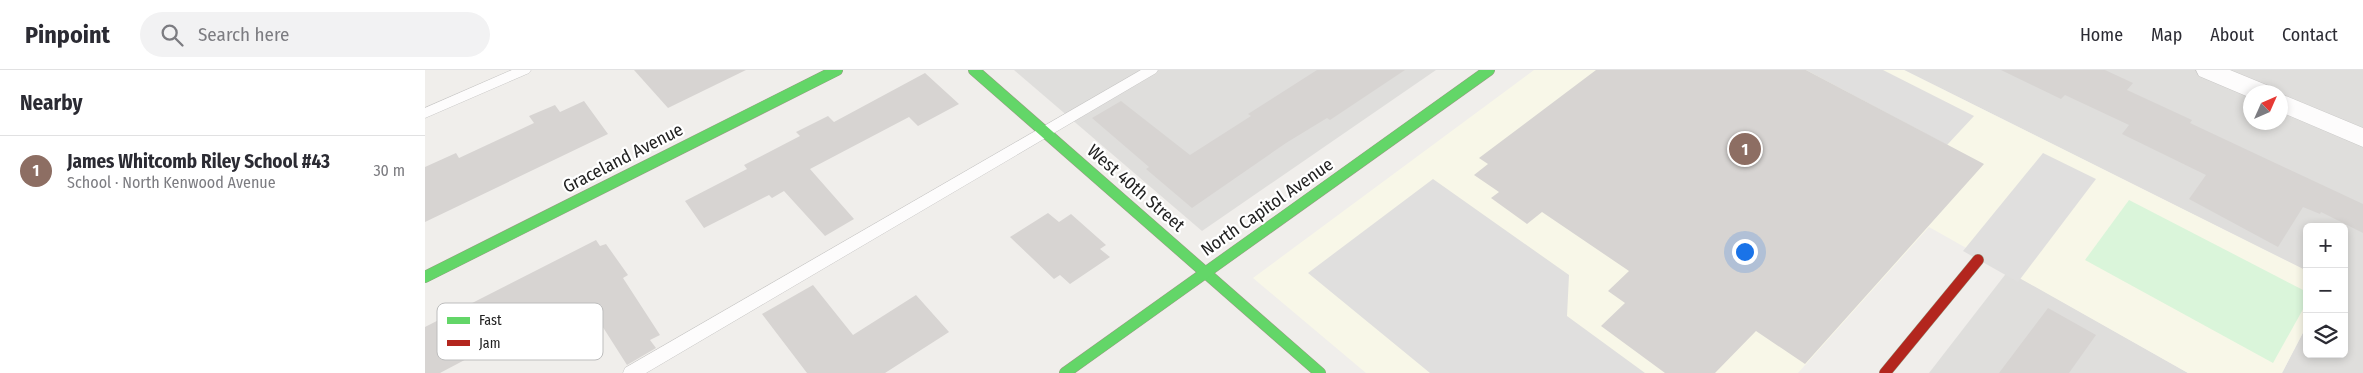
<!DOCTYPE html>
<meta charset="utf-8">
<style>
body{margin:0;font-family:"Fira Sans Condensed",sans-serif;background:#f2f2f3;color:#2b2b33}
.controls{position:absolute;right:15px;bottom:15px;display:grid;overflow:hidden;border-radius:8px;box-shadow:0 2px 8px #0003}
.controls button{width:45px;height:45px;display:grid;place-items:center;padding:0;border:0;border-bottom:1px solid #e1e1e2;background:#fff;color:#2b2b33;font:25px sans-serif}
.compass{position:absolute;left:1818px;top:15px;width:45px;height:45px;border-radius:50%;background:#fff;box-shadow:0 2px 8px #0003;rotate:45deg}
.you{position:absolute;left:1319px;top:181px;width:18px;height:18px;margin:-12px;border:4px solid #fff;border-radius:50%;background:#1a73e8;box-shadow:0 0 0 8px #1a73e833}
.badge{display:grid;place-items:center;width:32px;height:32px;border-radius:50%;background:#0b8043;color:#fff;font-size:16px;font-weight:700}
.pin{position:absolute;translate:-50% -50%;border:2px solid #fff;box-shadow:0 1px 5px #0006}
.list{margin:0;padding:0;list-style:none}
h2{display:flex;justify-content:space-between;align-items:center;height:65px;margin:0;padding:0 20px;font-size:21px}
h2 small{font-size:16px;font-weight:400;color:#7c7c81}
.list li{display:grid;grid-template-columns:32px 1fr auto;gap:15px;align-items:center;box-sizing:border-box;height:70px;padding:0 20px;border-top:1px solid #e1e1e2}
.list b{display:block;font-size:19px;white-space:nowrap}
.list p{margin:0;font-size:16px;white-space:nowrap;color:#7c7c81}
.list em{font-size:16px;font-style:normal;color:#7c7c81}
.icon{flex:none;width:28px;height:28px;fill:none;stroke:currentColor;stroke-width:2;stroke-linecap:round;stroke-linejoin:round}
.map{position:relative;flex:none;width:1938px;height:303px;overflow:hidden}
header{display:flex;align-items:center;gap:30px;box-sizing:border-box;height:70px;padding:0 25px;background:#fff;border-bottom:1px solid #e1e1e2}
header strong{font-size:24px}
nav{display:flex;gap:28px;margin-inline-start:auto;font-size:18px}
.search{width:350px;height:45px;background:#f2f2f3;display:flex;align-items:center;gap:12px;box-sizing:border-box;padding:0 18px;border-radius:28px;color:#7c7c81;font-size:19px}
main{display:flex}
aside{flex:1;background:#fff}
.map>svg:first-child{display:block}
</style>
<header>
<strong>Pinpoint</strong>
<div class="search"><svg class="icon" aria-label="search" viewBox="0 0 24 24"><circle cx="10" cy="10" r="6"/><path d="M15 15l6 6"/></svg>Search here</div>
<nav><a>Home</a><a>Map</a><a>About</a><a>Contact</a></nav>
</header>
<main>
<aside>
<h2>Nearby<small></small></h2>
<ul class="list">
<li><span class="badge" style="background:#8d6e63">1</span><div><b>James Whitcomb Riley School #43</b><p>School · North Kenwood Avenue</p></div><em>30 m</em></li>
</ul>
</aside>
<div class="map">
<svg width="1938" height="303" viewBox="0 0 1938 303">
<rect width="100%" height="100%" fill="#f0eeeb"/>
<g fill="#dfdedc" fill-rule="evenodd">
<polygon points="589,0 1011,0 777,161"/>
<path d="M1479,0H1938V303H1857L1882,255V284H1919V157H1882V201ZM1826,22H1856V52H1826Z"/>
<polygon points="1583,201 1763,303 1504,303"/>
</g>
<polygon fill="#f8f7e8" points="1109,0 1479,0 1882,201 1882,255 1857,303 1763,303 1504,157 1373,303 941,303 828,208"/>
<polygon fill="#daf5da" points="1704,130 1882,222 1882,232 1848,293 1660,190"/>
<g fill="#e0dfde">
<polygon points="1381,0 1458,0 1549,46 1522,75"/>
<polygon points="1618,83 1671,109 1593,212 1538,181"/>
<polygon points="1008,109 1144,205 1142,246 1220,303 1005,303 883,203"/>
</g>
<g fill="#d7d4d2">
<polygon points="209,0 321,0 243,38"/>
<polygon points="892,0 980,0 905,50 902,48 861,73 767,138 721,99 724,97 667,48 696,31 765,85 826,46 823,44"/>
<polygon points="1171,0 1381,0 1559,94 1380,294 1331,261 1290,303 1240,303 1176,256 1200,233 1183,221 1204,201 1117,142 1102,154 1066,128 1074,122 1049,105 1063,94 1054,88"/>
<polygon points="1576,0 1680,0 1708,13 1702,20 1767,50 1765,53 1938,134 1938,163 1896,142 1895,144 1878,137 1853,177 1764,129 1781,105 1697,64 1704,55 1640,25 1636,29"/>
<polygon points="500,3 534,34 493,56 484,47 385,99 429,149 400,166 359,121 347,128 344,125 279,158 260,131 322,99 319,95 375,66 371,62 403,46 409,52"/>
<polygon points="159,31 183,64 0,152 0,97 31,83 34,88 109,53 104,46 130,35 135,42"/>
<polygon points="623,143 634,152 646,144 681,175 675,179 685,187 645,214 635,205 629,209 585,167"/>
<polygon points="171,170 175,176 181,174 203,205 198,208 235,265 225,270 231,278 202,295 167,240 153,248 144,235 15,303 0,303 0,257"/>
<polygon points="388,215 428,265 491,225 524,262 460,303 382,303 337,244"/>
<polygon points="1623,238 1671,265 1644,303 1574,303"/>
</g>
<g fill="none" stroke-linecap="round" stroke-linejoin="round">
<defs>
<g id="lane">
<polygon points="87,0 106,0 104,3 0,48 0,38"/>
<polygon points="716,0 733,0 731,3 221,303 198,303 200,298"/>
</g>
<g id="street">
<polygon points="1771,0 1805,0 1844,16 1847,22 1826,22 1826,28 1774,6"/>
<polygon points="1856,24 1938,58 1938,77 1856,42"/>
</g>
<g id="fast">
<polyline points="549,0 895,303"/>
<polyline points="0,207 412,0"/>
<polyline points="640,303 1064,0"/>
</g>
<polyline id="jam" points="1460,303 1553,190"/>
</defs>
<use href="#lane" stroke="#c9c8c7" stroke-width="1"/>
<use href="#street" stroke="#c9c8c7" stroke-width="1"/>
<use href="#fast" stroke="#999a82" stroke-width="12"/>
<use href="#jam" stroke="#999a82" stroke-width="12"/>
<use href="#lane" fill="#fdfcfc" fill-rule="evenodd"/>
<use href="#street" fill="#fdfcfc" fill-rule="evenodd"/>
<use href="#fast" stroke="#63d668" stroke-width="11"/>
<use href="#jam" stroke="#b3261e" stroke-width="11"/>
</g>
<g text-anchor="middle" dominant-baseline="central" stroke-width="4.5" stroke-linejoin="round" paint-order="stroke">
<g font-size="18" fill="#222" stroke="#fff">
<text transform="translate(198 88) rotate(-27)">Graceland Avenue</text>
<text transform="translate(711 118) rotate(41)">West 40th Street</text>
<text transform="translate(842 137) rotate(-35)">North Capitol Avenue</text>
</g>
</g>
<rect x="12" y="233" width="166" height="57" rx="8" fill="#fff" stroke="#bdbdbd" stroke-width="1"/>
<rect x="22" y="247" width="23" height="7" fill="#63d668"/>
<rect x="22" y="270" width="23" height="6" fill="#b3261e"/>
<g font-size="14" fill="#222">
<text x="54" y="255">Fast</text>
<text x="54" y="278">Jam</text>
</g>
</svg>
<div class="controls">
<button>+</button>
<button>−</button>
<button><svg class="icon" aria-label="layers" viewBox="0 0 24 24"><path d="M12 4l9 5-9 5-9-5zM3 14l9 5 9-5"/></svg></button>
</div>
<svg class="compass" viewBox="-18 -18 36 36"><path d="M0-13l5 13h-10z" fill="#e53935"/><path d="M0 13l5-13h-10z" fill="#7c7c81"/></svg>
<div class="you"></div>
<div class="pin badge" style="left:1320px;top:79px;background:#8d6e63">1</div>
</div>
</main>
